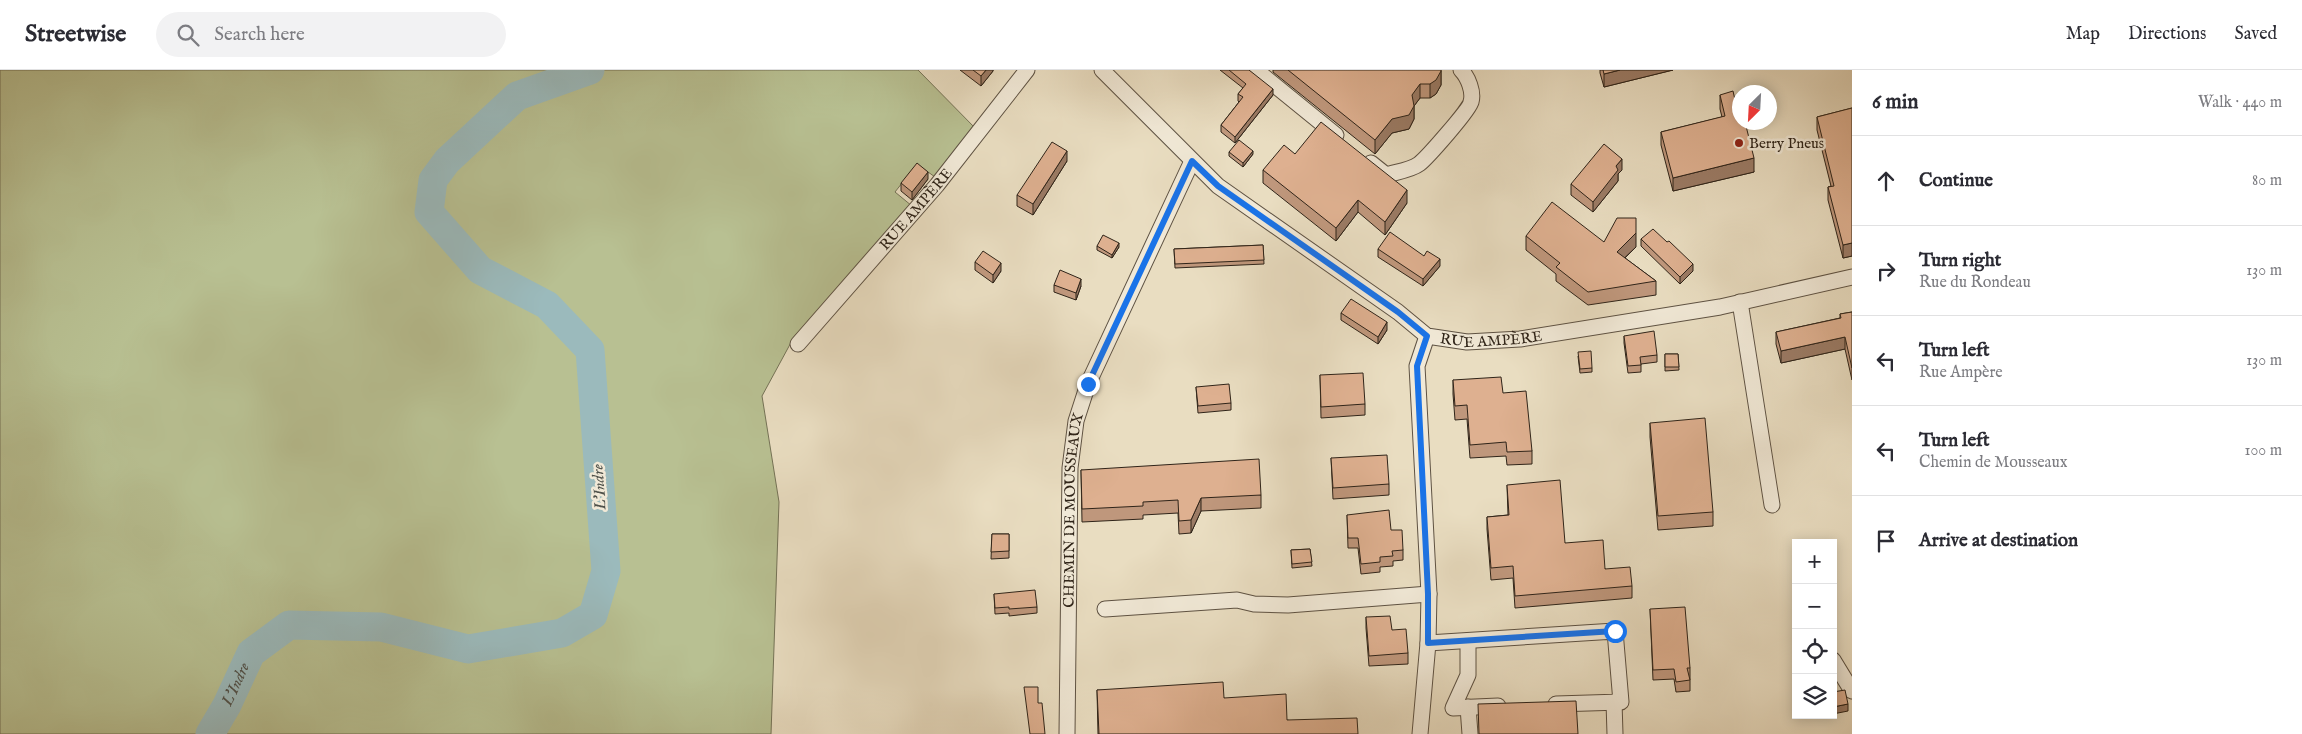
<!DOCTYPE html>
<meta charset="utf-8">
<style>
body{margin:0;font-family:"IM FELL English",serif;background:#f2f2f3;color:#2b2b33}
.controls{position:absolute;right:15px;bottom:15px;display:grid;overflow:hidden;border-radius:0px;box-shadow:0 2px 12px #0003}
.controls button{width:45px;height:45px;display:grid;place-items:center;padding:0;border:0;border-bottom:1px solid #e1e1e2;background:#fff;color:#2b2b33;font:25px sans-serif}
.compass{position:absolute;left:1732px;top:15px;width:45px;height:45px;border-radius:50%;background:#fff;box-shadow:0 2px 12px #0003;rotate:204deg}
.stop{position:absolute;width:15px;height:15px;margin:-11px;border:4px solid #1a73e8;border-radius:50%;background:#fff}
.stop.end{background:#1a73e8;border-color:#fff;box-shadow:0 1px 5px #0008}
.list{margin:0;padding:0;list-style:none}
h2{display:flex;justify-content:space-between;align-items:center;height:65px;margin:0;padding:0 20px;font-size:21px}
h2 small{font-size:16px;font-weight:400;color:#7c7c81}
.list li{display:grid;grid-template-columns:32px 1fr auto;gap:15px;align-items:center;box-sizing:border-box;height:90px;padding:0 20px;border-top:1px solid #e1e1e2}
.list b{display:block;font-size:19px;white-space:nowrap}
.list p{margin:0;font-size:16px;white-space:nowrap;color:#7c7c81}
.list em{font-size:16px;font-style:normal;color:#7c7c81}
.icon{flex:none;width:28px;height:28px;fill:none;stroke:currentColor;stroke-width:2;stroke-linecap:round;stroke-linejoin:round}
.map{position:relative;flex:none;width:1852px;height:664px;overflow:hidden}
header{display:flex;align-items:center;gap:30px;box-sizing:border-box;height:70px;padding:0 25px;background:#fff;border-bottom:1px solid #e1e1e2}
header strong{font-size:24px}
nav{display:flex;gap:28px;margin-inline-start:auto;font-size:18px}
.search{width:350px;height:45px;background:#f2f2f3;display:flex;align-items:center;gap:12px;box-sizing:border-box;padding:0 18px;border-radius:28px;color:#7c7c81;font-size:19px}
main{display:flex}
aside{flex:1;background:#fff}
.map>svg:first-child{display:block}
</style>
<header>
<strong>Streetwise</strong>
<div class="search"><svg class="icon" aria-label="search" viewBox="0 0 24 24"><circle cx="10" cy="10" r="6"/><path d="M15 15l6 6"/></svg>Search here</div>
<nav><a>Map</a><a>Directions</a><a>Saved</a></nav>
</header>
<main>
<div class="map">
<svg width="1852" height="664" viewBox="0 0 1852 664">
<rect width="100%" height="100%" fill="#e9ddc1"/>
<filter id="stains"><feTurbulence type="fractalNoise" baseFrequency=".004" numOctaves="4"/><feColorMatrix values="0 0 0 0 .2 0 0 0 0 .09 0 0 0 0 .02 0 0 0 .5 -.17"/></filter>
<radialGradient id="worn" r=".72"><stop offset=".6" stop-color="#630" stop-opacity="0"/><stop offset="1" stop-color="#630" stop-opacity=".3"/></radialGradient>
<polygon fill="#b8c092" stroke="#747256" points="0,0 918,0 976,59 935,107 917,94 895,122 912,136 794,267 762,326 779,432 771,664 0,664"/>
<g fill="none" stroke-linecap="round" stroke-linejoin="round">
<path stroke="#9bbabc" stroke-width="29" id="s1" d="M210,664L227,635L251,583L289,555L381,557L468,579L562,563L593,545L606,501L590,280L547,235L480,200L429,142L433,110L447,91L517,26L590,0"/>
<defs>
<g id="minor">
<path id="s2" d="M1102,0L1218,116L1398,242L1427,266L1467,272L1520,269L1720,237L1852,207"/>
<polyline points="1256,0 1336,65"/>
<path d="M1371,93L1386,105C1396,102 1411,100 1419,94C1427,88 1470,39 1471,32C1474,22 1468,7 1461,0"/>
<polyline points="1740,232 1772,435"/>
<path id="s3" d="M798,274L937,115L1027,0"/>
<polyline points="1105,539 1237,530 1254,534 1288,535 1429,524"/>
<polyline points="1468,571 1468,605 1453,638 1498,636"/>
<polyline points="1428,573 1615,561 1621,632 1556,634"/>
<polyline points="1833,590 1852,621"/>
<polyline points="1614,632 1615,664"/>
<polyline points="1468,637 1470,664"/>
<path id="s4" d="M1067,664L1070,398L1076,351L1088,314L1192,91"/>
<polyline points="1420,664 1428,573 1429,524 1417,296 1427,266"/>
</g>
</defs>
<use href="#minor" stroke="#5e5243" stroke-width="17"/>
<use href="#minor" stroke="#f1e9d7" stroke-width="15"/>
</g>
<g fill="#bf977c" stroke="#2f2419">
<polygon points="960,0 993,0 993,1 981,16"/>
<polygon points="1220,0 1249,0 1273,25 1235,73 1221,62 1221,55 1239,32 1238,31 1238,24 1243,18"/>
<polygon points="1273,0 1441,0 1441,15 1436,24 1430,28 1420,28 1414,36 1414,49 1409,59 1392,63 1375,84 1273,2"/>
<polygon points="1600,0 1673,0 1604,17 1600,3"/>
<polygon points="1720,25 1738,43 1754,102 1673,121 1661,75 1661,62 1722,47 1720,39"/>
<polygon points="1852,38 1852,186 1843,188 1828,130 1828,117 1831,116 1817,60 1817,47"/>
<polygon points="1229,82 1253,84 1243,97 1229,86"/>
<polygon points="1295,84 1407,133 1385,165 1358,142 1336,171 1263,113 1263,100"/>
<polygon points="1067,91 1033,145 1017,136 1017,125"/>
<polygon points="1622,100 1618,104 1618,111 1593,142 1571,125 1571,114"/>
<polygon points="928,109 912,130 901,121 901,113"/>
<polygon points="1526,166 1604,172 1636,177 1625,188 1656,211 1656,225 1588,235 1556,211 1556,204 1526,180"/>
<polygon points="1641,169 1693,201 1680,214 1641,176"/>
<polygon points="1263,175 1264,194 1175,198 1174,179"/>
<polygon points="1097,176 1119,177 1112,188 1097,180"/>
<polygon points="1378,179 1440,196 1423,216 1378,187"/>
<polygon points="975,192 1001,201 993,213 975,200"/>
<polygon points="1054,215 1081,216 1076,230 1054,222"/>
<polygon points="1852,242 1852,310 1845,279 1781,293 1776,274 1776,262 1840,248 1840,244"/>
<polygon points="1341,243 1387,260 1378,274 1341,250"/>
<polygon points="1624,266 1657,285 1657,292 1641,294 1641,302 1628,303 1624,273"/>
<polygon points="1665,284 1678,284 1679,300 1665,301"/>
<polygon points="1578,286 1592,298 1592,302 1580,303"/>
<polygon points="1320,305 1365,334 1365,345 1321,348"/>
<polygon points="1453,310 1503,323 1532,381 1532,394 1507,395 1506,386 1470,388 1467,349 1455,350 1453,324"/>
<polygon points="1196,317 1231,333 1231,340 1198,343"/>
<polygon points="1650,353 1713,442 1713,456 1658,460 1650,367"/>
<polygon points="1331,388 1389,414 1389,425 1333,429"/>
<polygon points="1081,400 1261,425 1261,438 1201,441 1191,463 1179,464 1178,443 1143,445 1143,449 1082,452"/>
<polygon points="1507,415 1565,473 1632,516 1632,528 1515,538 1513,508 1491,510 1487,459 1487,447 1508,445"/>
<polygon points="1347,445 1391,460 1403,480 1403,490 1393,491 1393,496 1380,497 1380,502 1361,504 1358,478 1348,478"/>
<polygon points="992,464 1009,464 1009,488 991,489"/>
<polygon points="1310,479 1312,496 1292,498 1291,480"/>
<polygon points="994,524 1037,537 1037,543 1009,546 1009,543 995,544"/>
<polygon points="1650,539 1690,598 1690,621 1676,622 1674,609 1653,610"/>
<polygon points="1366,547 1392,560 1408,583 1408,594 1369,596 1366,558"/>
<polygon points="1097,620 1224,628 1287,650 1358,664 1098,664"/>
</g>
<g fill="#9b7b65" stroke="#2f2419">
<polygon points="986,0 993,0 993,1 981,16 981,6"/>
<polygon points="1620,0 1673,0 1604,17 1604,4"/>
<polygon points="1441,1 1441,15 1436,24 1430,28 1430,14"/>
<polygon points="1420,14 1420,28 1414,36 1414,49 1409,59 1392,63 1375,84 1375,70"/>
<polygon points="1273,19 1273,25 1235,73 1235,67"/>
<polygon points="1067,81 1067,91 1033,145 1033,134"/>
<polygon points="1253,81 1253,84 1243,97 1243,93"/>
<polygon points="1754,88 1754,102 1673,121 1673,108"/>
<polygon points="1622,89 1622,100 1618,104 1618,111 1593,142 1593,132 1616,96"/>
<polygon points="928,102 928,109 912,130 912,122"/>
<polygon points="1407,120 1407,133 1385,165 1385,152"/>
<polygon points="1358,130 1358,142 1336,171 1336,158"/>
<polygon points="1636,163 1636,177 1617,195 1617,182"/>
<polygon points="1119,173 1119,177 1112,188 1112,185"/>
<polygon points="1852,173 1852,186 1843,188 1843,175"/>
<polygon points="1440,189 1440,196 1423,216 1423,209"/>
<polygon points="1001,193 1001,201 993,213 993,205"/>
<polygon points="1693,194 1693,201 1680,214 1680,207"/>
<polygon points="1081,209 1081,216 1076,230 1076,223"/>
<polygon points="1387,252 1387,260 1378,274 1378,267"/>
<polygon points="1845,267 1845,279 1781,293 1781,281"/>
<polygon points="1201,428 1201,441 1191,463 1191,450"/>
<polygon points="1848,634 1848,641 1833,644 1833,637"/>
</g>
<g fill="#deb090" stroke="#2f2419">
<polygon points="973,0 986,0 981,6"/>
<polygon points="1229,0 1249,0 1273,19 1235,67 1221,55 1243,27 1238,24 1246,14"/>
<polygon points="1288,0 1441,0 1441,1 1436,10 1430,14 1420,14 1412,25 1414,36 1409,45 1392,49 1375,70"/>
<polygon points="1603,0 1620,0 1604,4"/>
<polygon points="1733,21 1738,43 1740,42 1740,52 1745,52 1754,88 1673,108 1661,62 1725,46 1720,25"/>
<polygon points="1852,38 1852,173 1843,175 1828,117 1834,116 1817,47"/>
<polygon points="1321,52 1407,120 1385,152 1358,130 1336,158 1263,100 1284,75 1295,84"/>
<polygon points="1239,70 1253,81 1243,93 1229,82"/>
<polygon points="1052,72 1067,81 1033,134 1017,125"/>
<polygon points="1604,74 1622,89 1616,96 1618,100 1593,132 1571,114"/>
<polygon points="917,93 928,102 912,122 901,113"/>
<polygon points="1552,132 1604,172 1617,148 1636,148 1636,163 1617,182 1656,211 1588,222 1556,197 1560,193 1526,166"/>
<polygon points="1653,159 1667,172 1669,171 1693,194 1680,207 1641,169"/>
<polygon points="1390,162 1424,186 1427,181 1440,189 1423,209 1378,179"/>
<polygon points="1103,165 1119,173 1112,185 1097,176"/>
<polygon points="1263,175 1264,190 1175,194 1174,179"/>
<polygon points="983,181 1001,193 993,205 975,192"/>
<polygon points="1060,200 1081,209 1076,223 1054,215"/>
<polygon points="1351,229 1387,252 1378,267 1341,243"/>
<polygon points="1852,242 1852,298 1845,267 1781,281 1776,262 1841,248 1840,244"/>
<polygon points="1654,261 1657,285 1640,287 1641,295 1628,296 1624,266"/>
<polygon points="1591,281 1592,298 1580,299 1578,282"/>
<polygon points="1665,284 1678,284 1679,297 1665,297"/>
<polygon points="1363,303 1365,334 1321,337 1320,305"/>
<polygon points="1501,307 1503,323 1526,321 1532,381 1507,382 1506,372 1470,375 1467,335 1455,336 1453,310"/>
<polygon points="1229,314 1231,333 1198,336 1196,317"/>
<polygon points="1705,348 1713,442 1658,446 1650,353"/>
<polygon points="1387,385 1389,414 1333,418 1331,388"/>
<polygon points="1259,389 1261,425 1201,428 1191,450 1179,451 1178,430 1143,432 1143,436 1082,439 1081,400"/>
<polygon points="1560,410 1565,473 1603,470 1605,499 1630,497 1632,516 1515,526 1513,496 1491,498 1487,447 1509,445 1507,415"/>
<polygon points="1389,440 1391,460 1402,460 1403,480 1392,481 1393,486 1380,487 1380,492 1361,494 1358,468 1348,468 1347,445"/>
<polygon points="992,464 1009,464 1009,481 991,482"/>
<polygon points="1310,479 1312,492 1292,494 1291,480"/>
<polygon points="1035,520 1037,537 1009,539 1009,537 995,538 994,524"/>
<polygon points="1685,537 1690,598 1687,598 1690,610 1676,612 1674,599 1653,600 1650,539"/>
<polygon points="1390,546 1392,560 1406,559 1408,583 1369,586 1366,547"/>
<polygon points="1223,612 1224,628 1286,624 1287,650 1357,648 1358,664 1099,664 1097,620"/>
<polygon points="1024,617 1038,617 1038,633 1042,633 1045,664 1030,664"/>
<polygon points="1845,620 1848,634 1833,637 1833,622"/>
<polygon points="1576,631 1578,664 1479,664 1478,634"/>
</g>
<g fill="none" stroke-linecap="round" stroke-linejoin="round">
<polyline stroke="#1a73e8" stroke-width="6" points="1088,314 1192,91 1218,116 1398,242 1427,266 1417,296 1428,524 1428,573 1615,561"/>
</g>
<circle fill="#8f2418" stroke="#f1e9d7" stroke-width="2" cx="1739" cy="73" r="5"/>
<g text-anchor="middle" dominant-baseline="central" stroke-width="5" stroke-linejoin="round" paint-order="stroke">
<g font-size="15" fill="#2f2419" stroke="#f1e9d7" text-anchor="start">
<text x="1749" y="73">Berry Pneus</text>
</g>
<g font-size="15" fill="#2f2419" stroke="#f1e9d7">
<text stroke="none"><textPath href="#s3" startOffset="179">RUE AMPÈRE</textPath></text>
<text stroke="none"><textPath href="#s2" startOffset="486">RUE AMPÈRE</textPath></text>
<text stroke="none"><textPath href="#s4" startOffset="224">CHEMIN DE MOUSSEAUX</textPath></text>
</g>
<g font-size="16" font-style="italic" fill="#4f514a" stroke="#f1e9d7">
<text transform="translate(600 417) rotate(-94)">L'Indre</text>
<text stroke="none"><textPath href="#s1" startOffset="56">L'Indre</textPath></text>
</g>
</g>
<rect width="100%" height="100%" filter="url(#stains)"/>
<rect width="100%" height="100%" fill="url(#worn)"/>
</svg>
<div class="controls">
<button>+</button>
<button>−</button>
<button><svg class="icon" aria-label="locate" viewBox="0 0 24 24"><circle cx="12" cy="12" r="6"/><path d="M12 2v4M12 18v4M2 12h4M18 12h4"/></svg></button>
<button><svg class="icon" aria-label="layers" viewBox="0 0 24 24"><path d="M12 4l9 5-9 5-9-5zM3 14l9 5 9-5"/></svg></button>
</div>
<svg class="compass" viewBox="-18 -18 36 36"><path d="M0-13l5 13h-10z" fill="#e53935"/><path d="M0 13l5-13h-10z" fill="#7c7c81"/></svg>
<div class="stop" style="left:1615px;top:561px"></div>
<div class="stop end" style="left:1088px;top:314px"></div>
</div>
<aside>
<h2>6 min<small>Walk · 440 m</small></h2>
<ul class="list">
<li><svg class="icon" aria-label="ahead" viewBox="0 0 24 24"><path d="M12 20V5M6 11l6-6 6 6"/></svg><div><b>Continue</b></div><em>80 m</em></li>
<li><svg class="icon" aria-label="right" viewBox="0 0 24 24"><path d="M7 20v-9h11M14 6l5 5-5 5"/></svg><div><b>Turn right</b><p>Rue du Rondeau</p></div><em>130 m</em></li>
<li><svg class="icon" aria-label="left" viewBox="0 0 24 24"><path d="M17 20v-9H6M10 6l-5 5 5 5"/></svg><div><b>Turn left</b><p>Rue Ampère</p></div><em>130 m</em></li>
<li><svg class="icon" aria-label="left" viewBox="0 0 24 24"><path d="M17 20v-9H6M10 6l-5 5 5 5"/></svg><div><b>Turn left</b><p>Chemin de Mousseaux</p></div><em>100 m</em></li>
<li><svg class="icon" aria-label="arrive" viewBox="0 0 24 24"><path d="M6 21V4h12l-3 4 3 4H6"/></svg><div><b>Arrive at destination</b></div></li>
</ul>
</aside>
</main>
